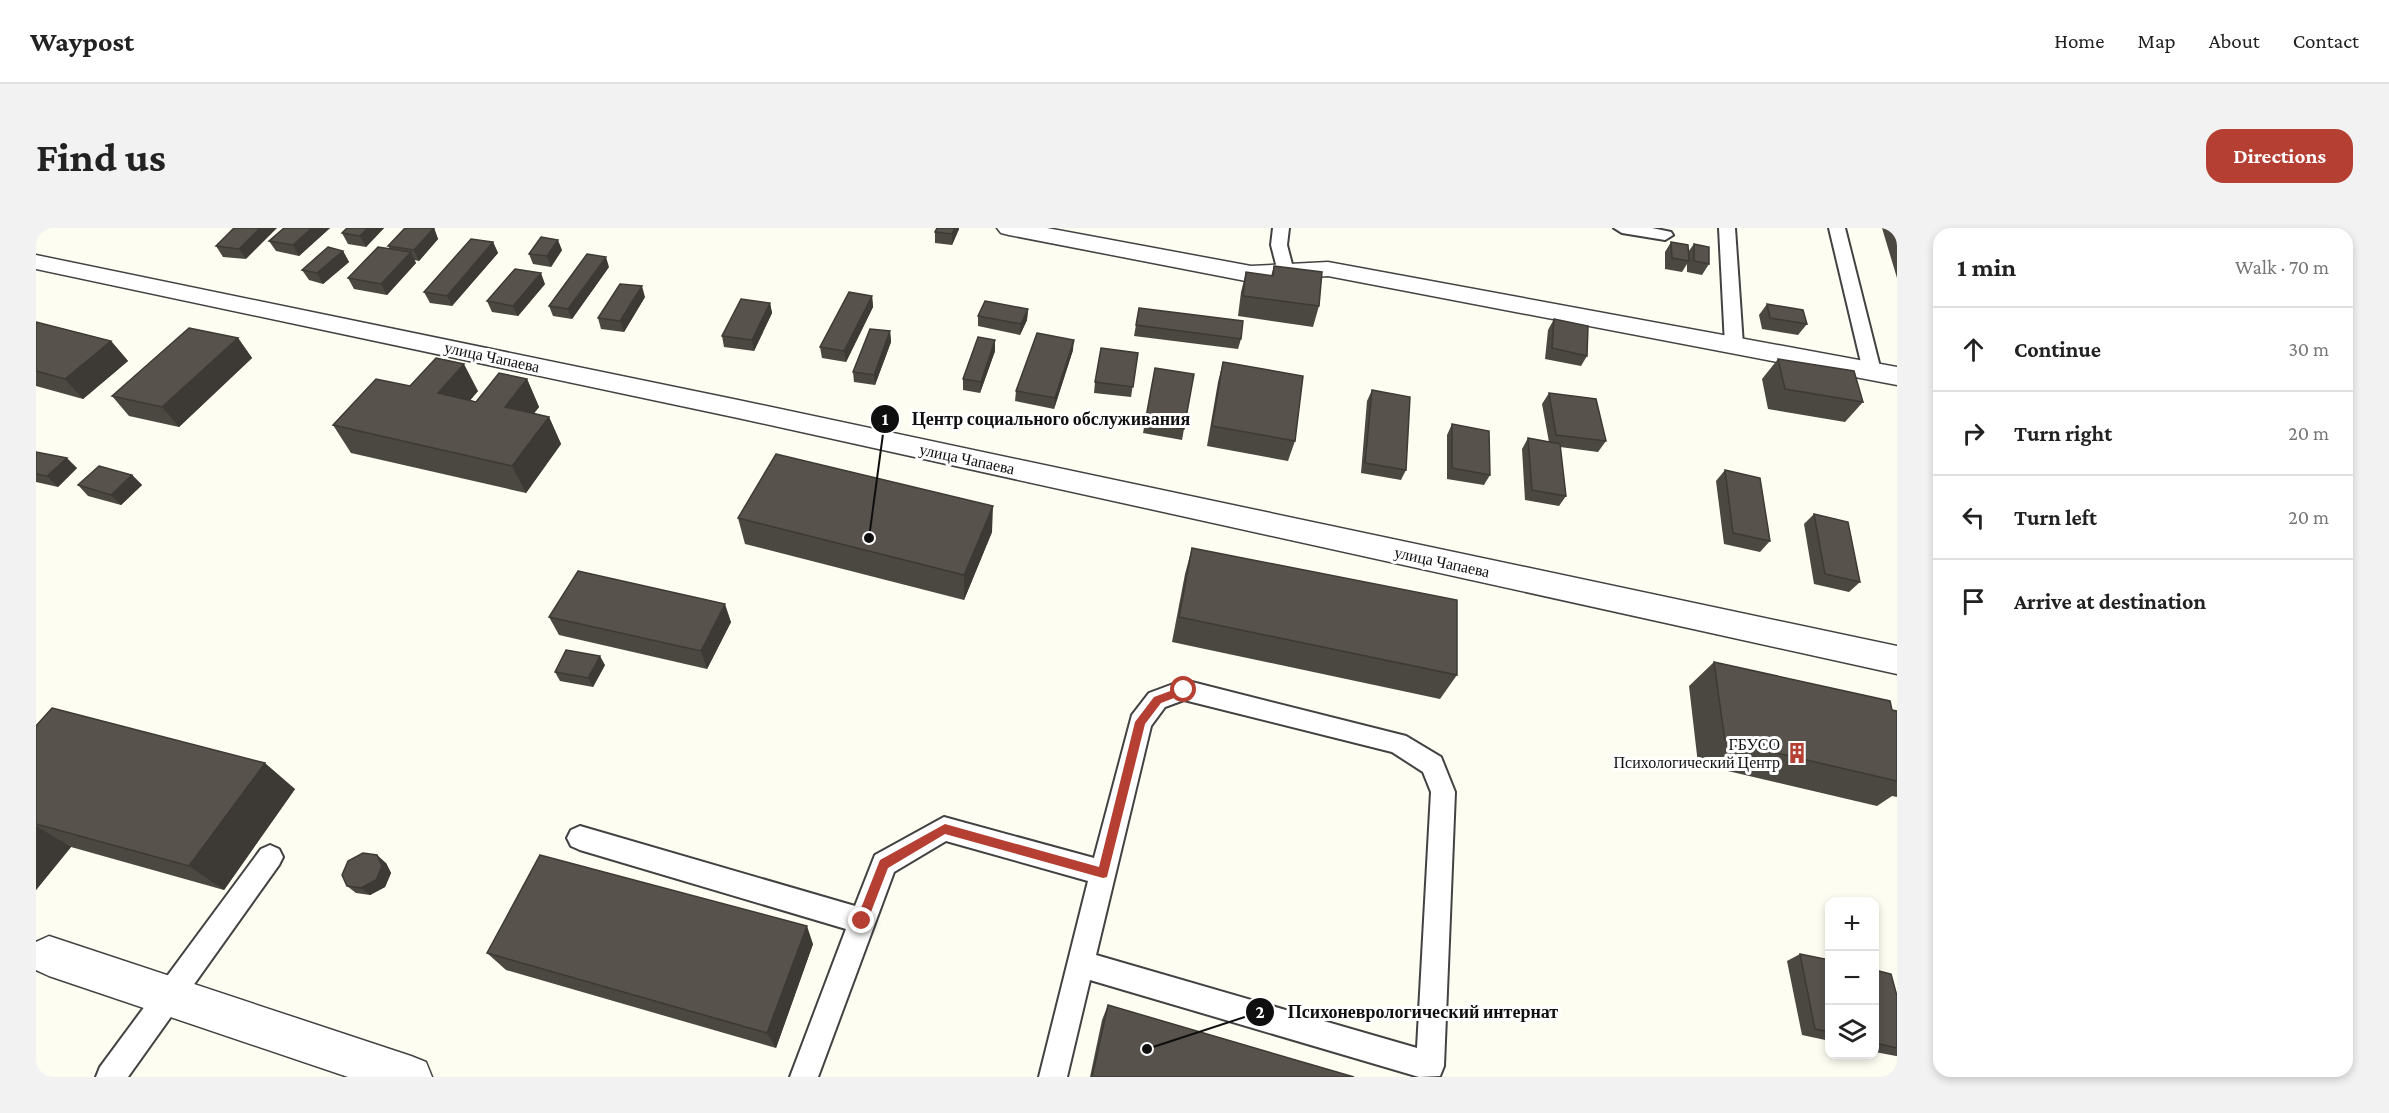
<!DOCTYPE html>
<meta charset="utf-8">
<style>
body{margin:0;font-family:"Crimson Pro",serif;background:#f2f2f2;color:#222}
.controls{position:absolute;right:18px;bottom:18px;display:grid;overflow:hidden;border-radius:12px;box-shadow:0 3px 9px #0003}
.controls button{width:54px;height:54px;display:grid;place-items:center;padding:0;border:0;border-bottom:2px solid #e0e0e0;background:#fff;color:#222;font:30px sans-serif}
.stop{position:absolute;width:18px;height:18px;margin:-14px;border:4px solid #b43f32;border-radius:50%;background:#fff}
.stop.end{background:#b43f32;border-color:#fff;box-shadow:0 2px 6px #0008}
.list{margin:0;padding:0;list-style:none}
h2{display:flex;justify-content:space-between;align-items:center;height:78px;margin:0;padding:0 24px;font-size:26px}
h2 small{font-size:20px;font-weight:400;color:#767676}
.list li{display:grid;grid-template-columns:39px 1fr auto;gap:18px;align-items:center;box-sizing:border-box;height:84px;padding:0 24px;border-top:2px solid #e0e0e0}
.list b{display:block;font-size:22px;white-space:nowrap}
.list em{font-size:20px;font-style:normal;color:#767676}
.icon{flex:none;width:33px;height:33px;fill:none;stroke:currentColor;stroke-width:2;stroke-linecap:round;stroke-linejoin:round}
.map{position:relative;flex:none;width:1861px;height:849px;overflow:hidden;border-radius:18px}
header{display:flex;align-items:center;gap:36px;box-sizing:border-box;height:84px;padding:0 30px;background:#fff;border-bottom:2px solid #e0e0e0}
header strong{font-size:28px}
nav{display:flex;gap:33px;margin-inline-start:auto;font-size:21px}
.intro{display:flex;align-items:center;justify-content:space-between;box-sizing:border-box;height:144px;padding:0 36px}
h1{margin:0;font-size:42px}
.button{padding:15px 27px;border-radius:18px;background:#b43f32;color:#fff;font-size:21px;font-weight:700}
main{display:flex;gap:36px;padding:0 36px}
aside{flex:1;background:#fff;border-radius:18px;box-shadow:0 3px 9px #0003}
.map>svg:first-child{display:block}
</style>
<header>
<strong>Waypost</strong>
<nav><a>Home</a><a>Map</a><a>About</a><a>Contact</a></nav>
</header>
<div class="intro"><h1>Find us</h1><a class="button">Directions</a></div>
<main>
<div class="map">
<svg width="1861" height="849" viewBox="0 0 1861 849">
<rect width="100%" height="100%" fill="#fefdf2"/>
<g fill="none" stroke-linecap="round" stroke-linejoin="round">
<defs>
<g id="lane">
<polygon points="1237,0 1253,0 1251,17 1258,44 1256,48 1244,48 1242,44 1235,17"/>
<polygon points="1578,0 1616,0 1635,4 1637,7 1629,12 1586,5"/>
<polygon points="1683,0 1699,0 1707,117 1704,121 1692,121 1689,117"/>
<polygon points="1793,0 1809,0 1845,143 1842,147 1830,147 1827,143"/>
<path d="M1148,452L1370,508L1405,529L1419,564L1408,838L1404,848L1383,849L1054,752L1031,849H1003L1052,653L910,613L858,644L782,849H754L810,701L544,622L535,618L531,610L535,602L544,598L819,678L839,627L908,589L1058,630L1096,487L1113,465ZM1148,472L1356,524L1387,544L1395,564L1381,820L1060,727L1115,498L1129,479Z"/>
<polygon points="234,617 243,621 247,629 243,637 92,849 60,849 64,839 225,621"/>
</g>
<g id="street">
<polygon points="961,0 1011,0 1215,38 1292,34 1861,139 1861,157 1292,48 1215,54 973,7 965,5"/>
<polygon points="0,27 702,172 1861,418 1861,446 702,190 0,41"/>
<polygon points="13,708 375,828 390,834 396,849 312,849 13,748 0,742 0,714"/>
</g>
</defs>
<use href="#lane" stroke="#424242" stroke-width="4"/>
<use href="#street" stroke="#424242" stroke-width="3"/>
<use href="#lane" fill="#fff" fill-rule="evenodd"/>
<use href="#street" fill="#fff" fill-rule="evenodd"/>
</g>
<g fill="#4b4741">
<polygon points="198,0 210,31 187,29 180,18"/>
<polygon points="248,0 294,0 263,28 240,23 233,13"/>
<polygon points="311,0 348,0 330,19 312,16 306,5"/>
<polygon points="398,0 402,11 383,33 378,32 380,35 351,67 318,61 312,50 354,21 352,18"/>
<polygon points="1846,0 1861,0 1861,50"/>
<polygon points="923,1 916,17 899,15 899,4"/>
<polygon points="457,14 462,25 416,78 394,75 388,64"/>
<polygon points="1635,14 1652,24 1658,16 1673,36 1666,47 1651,44 1651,36 1646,44 1629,41 1629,24"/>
<polygon points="526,22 515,39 497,36 493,26"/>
<polygon points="307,23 313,34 287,56 273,52 266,42"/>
<polygon points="1238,38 1283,78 1277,99 1202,88 1205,64 1210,44 1235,48"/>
<polygon points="573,39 536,91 517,88 513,78"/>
<polygon points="509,56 482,88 456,84 451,73"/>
<polygon points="836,68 837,79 810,134 786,130 784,119"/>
<polygon points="609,69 588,104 565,101 562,90"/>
<polygon points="734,75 736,85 718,123 688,119 686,108"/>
<polygon points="1731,76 1771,96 1762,107 1726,101 1723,87"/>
<polygon points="1103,80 1205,111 1202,121 1098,108"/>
<polygon points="992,81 991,92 984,107 942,98 942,88"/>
<polygon points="1518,91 1551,128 1545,138 1509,131 1512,102"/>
<polygon points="0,94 75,113 92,133 47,171 0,158"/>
<polygon points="854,103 855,114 839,157 818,154 817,144"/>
<polygon points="202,110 216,130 143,199 93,188 76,168"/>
<polygon points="959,112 959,123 944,165 927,162 927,151"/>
<polygon points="1037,122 1018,181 979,173 980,163"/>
<polygon points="1102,125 1095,169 1058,165 1059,154"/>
<polygon points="1742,131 1827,174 1809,194 1732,181 1726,151"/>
<polygon points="1187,134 1259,213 1252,233 1171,218 1182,154"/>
<polygon points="1119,140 1148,201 1146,212 1107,205"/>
<polygon points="491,151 503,179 498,185 513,189 525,216 490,265 315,225 297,197 374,158 442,163 434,172 440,174"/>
<polygon points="1336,162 1370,242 1365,252 1325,245 1331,173"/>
<polygon points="1513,165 1570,213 1562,224 1524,219 1530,268 1523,278 1489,272 1486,221 1492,210 1513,214 1506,176"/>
<polygon points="1416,196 1454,247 1448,257 1411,251 1411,207"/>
<polygon points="0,224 41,240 22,259 0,254"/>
<polygon points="1689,242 1734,313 1724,324 1688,316 1680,253"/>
<polygon points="96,247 106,257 85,277 52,268 42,257"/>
<polygon points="1778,286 1824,354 1813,364 1778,356 1768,296"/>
<polygon points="702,290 956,304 928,372 709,316"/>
<polygon points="1156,320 1421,447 1404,471 1136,414 1149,346"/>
<polygon points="513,389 695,394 671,441 523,407"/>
<polygon points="1678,434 1861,483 1861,569 1856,568 1841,578 1662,536 1653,458"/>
<polygon points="569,437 557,459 524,453 519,444"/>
<polygon points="0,498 259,561 188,662 35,619 0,662"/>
<polygon points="350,635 355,645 349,659 334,667 320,665 311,658"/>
<polygon points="777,716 740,820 470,742 451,725"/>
<polygon points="1764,726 1794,732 1794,813 1766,807 1751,733"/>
<polygon points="1839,742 1861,768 1861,828 1860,828 1839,824"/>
<polygon points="1072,777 1318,849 1054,849 1066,792"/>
</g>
<g fill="#3d3935">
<polygon points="224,0 241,0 210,31 203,21"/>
<polygon points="276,0 294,0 263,28 257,17"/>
<polygon points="332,0 348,0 330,19 324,8"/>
<polygon points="398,0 402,11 383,33 378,22"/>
<polygon points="919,0 923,0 923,1 916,17 916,6"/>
<polygon points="522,12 526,22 515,39 511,28"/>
<polygon points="457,14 462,25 416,78 411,68"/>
<polygon points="307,23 313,34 287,56 281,45"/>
<polygon points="375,24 380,35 351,67 345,56"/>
<polygon points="570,29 573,39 536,91 532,81"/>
<polygon points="505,45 509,56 482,88 477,78"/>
<polygon points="606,58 609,69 588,104 584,93"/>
<polygon points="836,68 837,79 810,134 808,123"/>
<polygon points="734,75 736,85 718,123 716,112"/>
<polygon points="992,81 991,92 984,107 985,96"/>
<polygon points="854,103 855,114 839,157 838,147"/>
<polygon points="202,110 216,130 143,199 126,179"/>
<polygon points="959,112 959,123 944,165 945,154"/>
<polygon points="1038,112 1037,122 1018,181 1019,170"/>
<polygon points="75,113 92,133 47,171 29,151"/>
<polygon points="428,136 442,163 417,193 402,165"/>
<polygon points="491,151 503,179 482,206 469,179"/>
<polygon points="513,189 525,216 490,265 476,238"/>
<polygon points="31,230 41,240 22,259 11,248"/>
<polygon points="96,247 106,257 85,277 75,267"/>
<polygon points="957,278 956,304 928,372 928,347"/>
<polygon points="689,376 695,394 671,441 665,423"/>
<polygon points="564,428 569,437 557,459 552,450"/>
<polygon points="229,535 259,561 188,662 153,638"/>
<polygon points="0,598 35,619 0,662"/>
<polygon points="341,627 350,635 355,645 349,659 334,667 325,660"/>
<polygon points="771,698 777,716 740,820 731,805"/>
</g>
<g fill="#57524c" stroke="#3d3935" stroke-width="1.5">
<polygon points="198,0 224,0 203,21 180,18"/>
<polygon points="248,0 276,0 257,17 233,13"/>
<polygon points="311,0 332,0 324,8 306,5"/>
<polygon points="369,0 398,0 378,22 352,18"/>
<polygon points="901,0 919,0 916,6 899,4"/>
<polygon points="505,9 522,12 511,28 493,26"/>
<polygon points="435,11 457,14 411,68 388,64"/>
<polygon points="1635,14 1652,17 1653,33 1636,30"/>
<polygon points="1658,16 1673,19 1673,36 1658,33"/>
<polygon points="292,19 307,23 281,45 266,42"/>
<polygon points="342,19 375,24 345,56 312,50"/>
<polygon points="551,26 570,29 532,81 513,78"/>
<polygon points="1238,38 1286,44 1283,78 1207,68 1210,44 1237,48"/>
<polygon points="479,41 505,45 477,78 451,73"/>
<polygon points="584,56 606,58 584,93 562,90"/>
<polygon points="813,64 836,68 808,123 784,119"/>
<polygon points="705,71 734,75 716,112 686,108"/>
<polygon points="949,73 992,81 985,96 942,88"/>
<polygon points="1731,76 1767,82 1771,96 1734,90"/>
<polygon points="1103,80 1207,93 1205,111 1100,97"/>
<polygon points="1518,91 1552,98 1551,128 1516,120"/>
<polygon points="0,94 75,113 29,151 0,143"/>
<polygon points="153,100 202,110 126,179 76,168"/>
<polygon points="834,101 854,103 838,147 817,144"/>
<polygon points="1001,105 1038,112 1019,170 980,163"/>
<polygon points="942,109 959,112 945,154 927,151"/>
<polygon points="1065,120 1102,125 1097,159 1059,154"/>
<polygon points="400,130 428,136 402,165 440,174 463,145 491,151 469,179 513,189 476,238 297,197 340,151 374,158"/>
<polygon points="1742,131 1818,143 1827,174 1749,161"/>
<polygon points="1187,134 1267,148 1259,213 1176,198"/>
<polygon points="1119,140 1158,146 1148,201 1109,195"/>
<polygon points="1336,162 1374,169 1370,242 1329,235"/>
<polygon points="1513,165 1560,171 1570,213 1520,207"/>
<polygon points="1416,196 1453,203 1454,247 1416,240"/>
<polygon points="1492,210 1524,216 1530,268 1496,262"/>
<polygon points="0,224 31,230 11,248 0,246"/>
<polygon points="740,226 957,278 928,347 702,290"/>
<polygon points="63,238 96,247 75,267 42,257"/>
<polygon points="1689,242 1724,250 1734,313 1697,305"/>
<polygon points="1778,286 1812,294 1824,354 1789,346"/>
<polygon points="1156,320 1421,372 1421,447 1143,389"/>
<polygon points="542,343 689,376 665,423 513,389"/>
<polygon points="530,422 564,428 552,450 519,444"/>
<polygon points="1678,434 1854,473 1856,482 1861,483 1861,553 1689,513"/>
<polygon points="16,480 229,535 153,638 0,596 0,498"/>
<polygon points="327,625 341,627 346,638 340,652 325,660 311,658 306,647 312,633"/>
<polygon points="504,627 771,698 731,805 451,725"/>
<polygon points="1764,726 1794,732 1794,804 1779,801"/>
<polygon points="1839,742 1855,746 1861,768 1861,820 1839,815"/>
<polygon points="1072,777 1318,849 1056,849"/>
</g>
<polygon fill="#b43f32" points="1148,458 1151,459 1151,465 1125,475 1109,496 1071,649 1067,650 909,606 852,640 830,697 822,697 820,693 844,632 909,596 1063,639 1099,494 1118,469"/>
<defs>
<symbol id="building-bare" viewBox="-9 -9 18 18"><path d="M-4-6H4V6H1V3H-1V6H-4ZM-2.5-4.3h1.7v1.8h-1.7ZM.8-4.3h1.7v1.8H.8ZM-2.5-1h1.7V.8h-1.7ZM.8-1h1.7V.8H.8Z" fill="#b43f32" stroke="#fff" stroke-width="2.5" paint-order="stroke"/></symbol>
</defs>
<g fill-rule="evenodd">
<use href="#building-bare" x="1746" y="510" width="30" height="30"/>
</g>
<g text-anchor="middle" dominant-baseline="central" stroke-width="6" stroke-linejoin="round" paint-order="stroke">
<g font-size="16" fill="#0f0f0f" stroke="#fff">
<text transform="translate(456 129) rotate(12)">улица Чапаева</text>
<text transform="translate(931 231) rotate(12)">улица Чапаева</text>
<text transform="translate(1406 334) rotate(12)">улица Чапаева</text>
</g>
<g font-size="16" fill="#0f0f0f" stroke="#fff" text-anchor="end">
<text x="1744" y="516">ГБУСО<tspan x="1744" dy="18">Психологический Центр</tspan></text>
</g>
</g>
<path fill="none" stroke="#0f0f0f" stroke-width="2" d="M833 310L849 191M1111 821L1224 784"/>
<g fill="#0f0f0f" stroke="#fff" stroke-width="2">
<circle cx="833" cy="310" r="6"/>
<circle cx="1111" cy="821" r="6"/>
<circle cx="849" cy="191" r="15"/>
<circle cx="1224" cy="784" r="15"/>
</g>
<g font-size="18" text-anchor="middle" font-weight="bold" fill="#fff">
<text x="849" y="197">1</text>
<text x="1224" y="790">2</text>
</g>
<g font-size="18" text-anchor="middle" font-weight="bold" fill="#0f0f0f" stroke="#fff" stroke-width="6" stroke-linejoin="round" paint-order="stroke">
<text x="1015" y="197">Центр социального обслуживания</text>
<text x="1387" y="790">Психоневрологический интернат</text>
</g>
</svg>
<div class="controls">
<button>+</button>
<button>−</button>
<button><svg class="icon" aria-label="layers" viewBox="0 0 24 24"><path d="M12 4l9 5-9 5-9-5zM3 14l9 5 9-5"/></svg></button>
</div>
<div class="stop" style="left:1148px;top:462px"></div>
<div class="stop end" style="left:826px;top:693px"></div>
</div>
<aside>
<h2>1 min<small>Walk · 70 m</small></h2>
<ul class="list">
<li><svg class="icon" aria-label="ahead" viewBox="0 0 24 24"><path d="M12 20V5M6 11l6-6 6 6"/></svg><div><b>Continue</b></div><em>30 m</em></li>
<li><svg class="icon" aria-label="right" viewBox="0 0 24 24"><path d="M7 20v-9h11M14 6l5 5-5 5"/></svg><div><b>Turn right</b></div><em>20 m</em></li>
<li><svg class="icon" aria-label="left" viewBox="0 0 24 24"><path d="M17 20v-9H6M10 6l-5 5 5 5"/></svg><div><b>Turn left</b></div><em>20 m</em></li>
<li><svg class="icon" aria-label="arrive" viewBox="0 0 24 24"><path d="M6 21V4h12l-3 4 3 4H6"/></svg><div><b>Arrive at destination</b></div></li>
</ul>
</aside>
</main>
